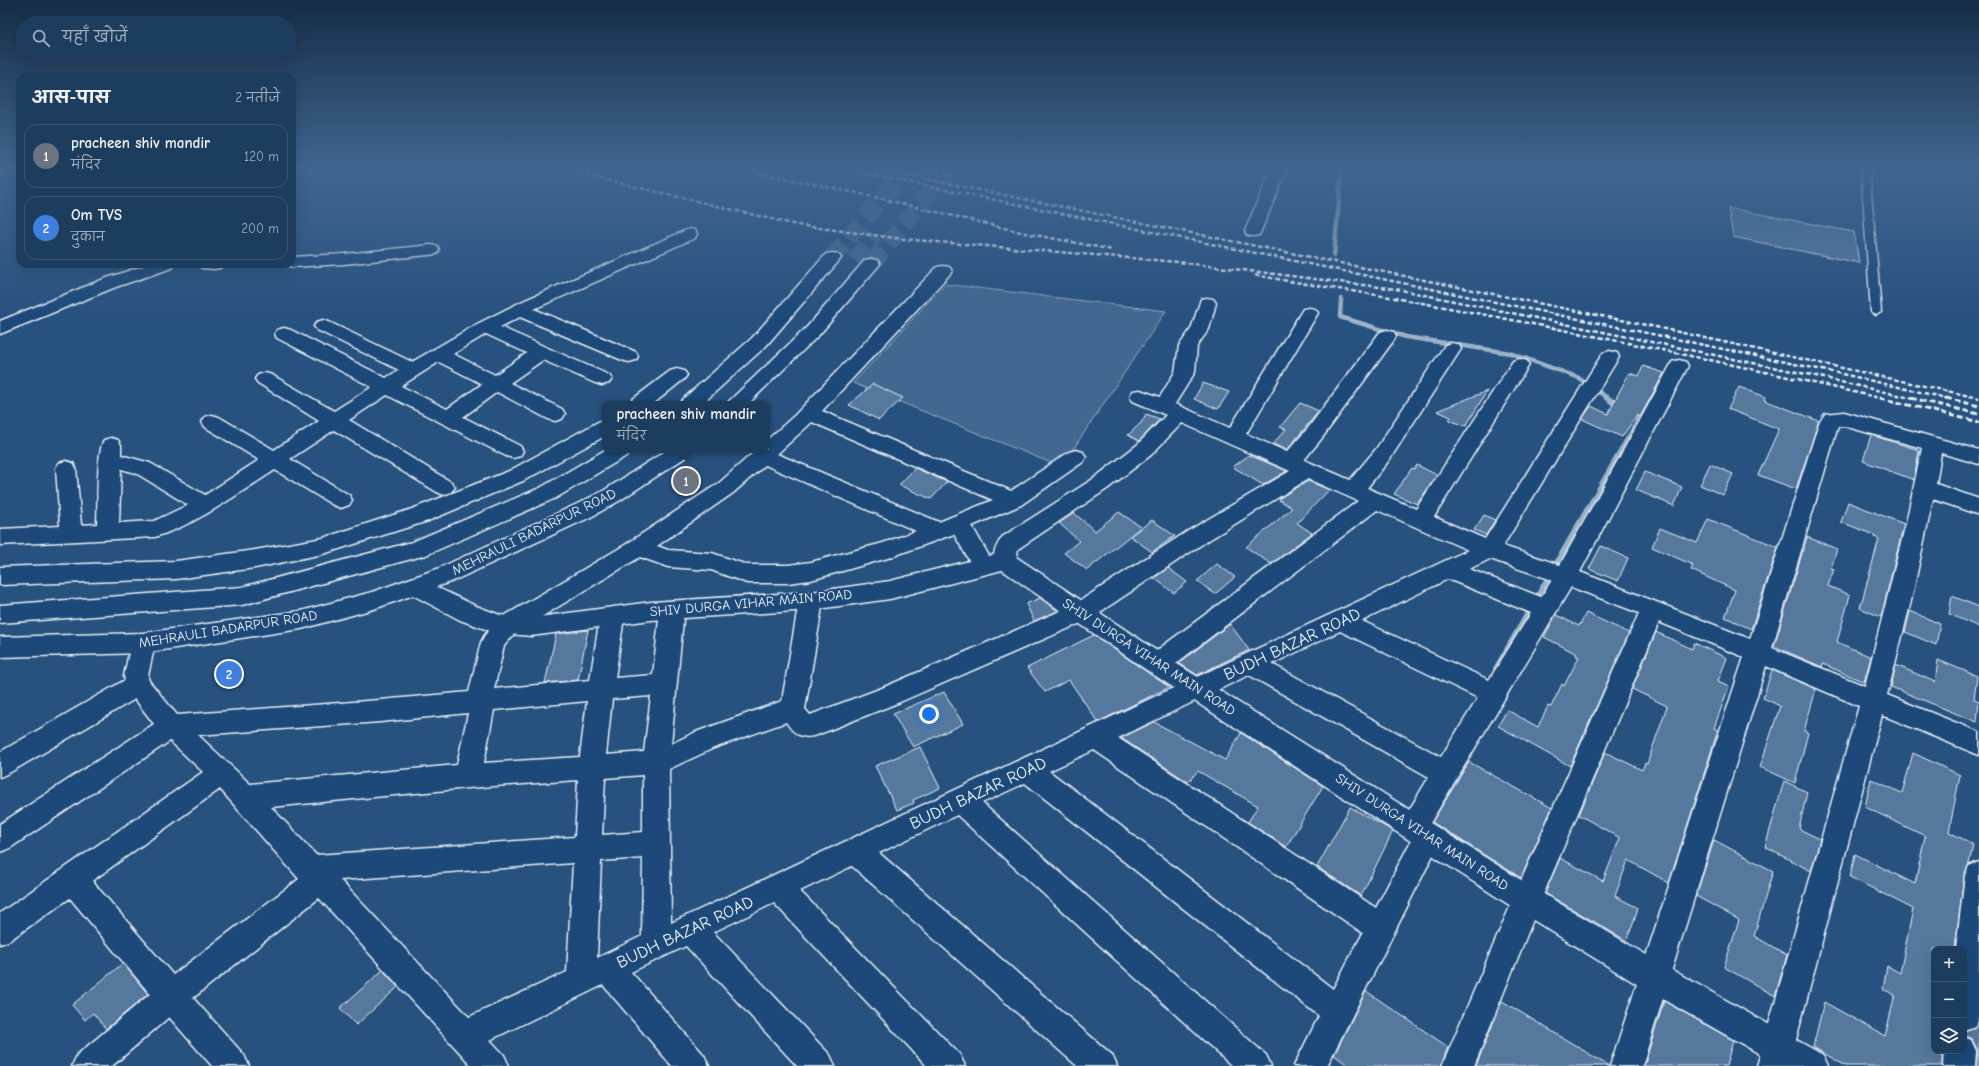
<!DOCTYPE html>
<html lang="hi">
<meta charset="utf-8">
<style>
body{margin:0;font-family:"Comic Neue","Playpen Sans Deva",sans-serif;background:#254465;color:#f1f3f6}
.controls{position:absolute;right:12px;bottom:12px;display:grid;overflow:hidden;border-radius:8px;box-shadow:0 4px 16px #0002}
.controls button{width:36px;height:36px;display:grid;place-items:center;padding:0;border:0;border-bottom:1px solid #3b5674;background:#1d3d5f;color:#f1f3f6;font:20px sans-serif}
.you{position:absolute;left:929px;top:714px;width:14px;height:14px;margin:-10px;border:3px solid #fff;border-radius:50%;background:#1a73e8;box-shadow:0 0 0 6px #1a73e833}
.badge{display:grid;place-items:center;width:26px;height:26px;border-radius:50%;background:#8abfa5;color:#fff;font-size:13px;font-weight:700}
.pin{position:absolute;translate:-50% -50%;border:2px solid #fff;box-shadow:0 1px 4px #0006}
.popup{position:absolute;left:602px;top:401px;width:168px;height:52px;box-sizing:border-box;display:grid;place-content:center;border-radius:8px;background:#1d3d5f;filter:drop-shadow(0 1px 3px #0005);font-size:13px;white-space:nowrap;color:#a0aebd}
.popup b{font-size:15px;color:#f1f3f6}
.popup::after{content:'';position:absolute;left:50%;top:100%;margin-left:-8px;border:8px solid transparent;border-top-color:#1d3d5f}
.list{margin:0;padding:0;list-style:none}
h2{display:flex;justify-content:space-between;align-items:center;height:52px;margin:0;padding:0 16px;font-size:17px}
h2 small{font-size:13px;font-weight:400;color:#a0aebd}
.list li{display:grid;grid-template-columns:26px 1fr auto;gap:12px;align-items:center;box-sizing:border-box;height:64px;margin:0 8px 8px;padding:0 8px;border:1px solid #3b5674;border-radius:12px}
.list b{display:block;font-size:15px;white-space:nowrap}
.list p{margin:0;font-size:13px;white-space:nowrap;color:#a0aebd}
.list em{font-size:13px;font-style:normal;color:#a0aebd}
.icon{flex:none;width:22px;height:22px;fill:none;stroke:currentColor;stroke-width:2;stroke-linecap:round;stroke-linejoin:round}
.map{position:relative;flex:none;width:1979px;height:1066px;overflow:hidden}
.search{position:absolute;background:#1d3d5f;box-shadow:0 4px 16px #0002;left:16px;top:16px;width:280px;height:44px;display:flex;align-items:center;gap:10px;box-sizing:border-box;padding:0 14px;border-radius:22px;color:#a0aebd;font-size:15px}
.panel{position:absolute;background:#1d3d5f;box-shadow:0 4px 16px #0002;left:16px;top:72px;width:280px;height:196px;border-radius:12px}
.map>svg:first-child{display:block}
</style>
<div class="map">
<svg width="1979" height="1066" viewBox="0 0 1979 1066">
<rect width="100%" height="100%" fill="#27517f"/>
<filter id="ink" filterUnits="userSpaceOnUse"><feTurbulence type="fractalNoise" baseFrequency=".025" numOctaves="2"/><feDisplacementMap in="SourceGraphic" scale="8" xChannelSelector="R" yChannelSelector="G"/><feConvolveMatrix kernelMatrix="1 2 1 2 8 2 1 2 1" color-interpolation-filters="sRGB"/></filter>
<g filter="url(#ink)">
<polygon fill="#436891" stroke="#96acc4" points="945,284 1166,311 1061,467 853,383"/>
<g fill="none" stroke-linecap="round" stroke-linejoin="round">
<g stroke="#9db3c9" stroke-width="4.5">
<polyline points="1334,256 1342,167"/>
<polyline points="1341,299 1340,317 1406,337 1510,353 1577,377 1609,399"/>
</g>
<g stroke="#9db3c9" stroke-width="6">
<polyline points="1607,398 1620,407"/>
<polyline points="1496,669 1639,420 1629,414"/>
</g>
</g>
<g fill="#57789d" stroke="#e8f1f8">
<polygon points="1728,208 1854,232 1859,263 1733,237"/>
<polygon points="1643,366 1664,373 1640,417 1637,415 1622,437 1582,419 1591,406 1608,414 1629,373 1639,376"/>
<polygon points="1203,383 1229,392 1218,409 1194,399"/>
<polygon points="873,384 903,398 879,420 849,405"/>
<polygon points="1739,387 1766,397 1764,400 1819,421 1796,489 1758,475 1779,429 1728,409"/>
<polygon points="1487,391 1466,426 1449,420 1451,417 1437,411"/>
<polygon points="1300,403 1319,411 1287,450 1273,444 1286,429 1280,427"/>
<polygon points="1146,414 1160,419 1139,441 1128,435 1141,423"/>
<polygon points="1871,435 1919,450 1914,480 1863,461"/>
<polygon points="1249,455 1287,471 1263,485 1233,467"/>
<polygon points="1710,464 1733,474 1723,495 1700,485"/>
<polygon points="1417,465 1437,475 1417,504 1394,494 1412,468 1414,469"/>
<polygon points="915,468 947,482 931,499 899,485"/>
<polygon points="1645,472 1682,487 1674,506 1636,490"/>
<polygon points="1308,481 1329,490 1297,523 1312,533 1271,564 1246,547 1292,508 1279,500 1281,497"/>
<polygon points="1848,502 1904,524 1881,617 1860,608 1879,539 1874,537 1874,535 1841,522"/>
<polygon points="1119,512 1141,527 1087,570 1064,553 1079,541 1059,523 1074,513 1095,531"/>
<polygon points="1484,515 1495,520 1486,535 1474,530"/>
<polygon points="1708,519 1778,547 1751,629 1725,617 1735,590 1691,570 1693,565 1652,547 1660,528 1697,543"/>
<polygon points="1152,520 1175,536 1152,552 1130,536"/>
<polygon points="1807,537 1837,549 1831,568 1834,569 1828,586 1850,595 1837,642 1871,657 1864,682 1823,664 1822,667 1774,646"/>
<polygon points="1601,546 1628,558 1618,581 1589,569"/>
<polygon points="1217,564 1235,577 1215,594 1197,581"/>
<polygon points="1168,568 1187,582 1174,593 1154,578"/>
<polygon points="1952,596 1979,607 1979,627 1949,614"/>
<polygon points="1040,598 1058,611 1034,621 1026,604"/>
<polygon points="1910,611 1940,624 1936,645 1905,632"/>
<polygon points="1586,613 1629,633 1570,766 1498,726 1507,710 1538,727 1548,706 1551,707 1562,684 1564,686 1579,657 1576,656 1577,654 1544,637 1556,615 1579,626"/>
<polygon points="1230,624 1249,650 1197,675 1179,663"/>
<polygon points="588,630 578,680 545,683 556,634"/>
<polygon points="1656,632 1692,649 1694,643 1727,658 1718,681 1729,686 1714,728 1718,730 1669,883 1628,860 1615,896 1638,908 1627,941 1545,893 1560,858 1603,881 1620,838 1579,815 1605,752 1642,770 1645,763 1647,764 1667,706 1632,689"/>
<polygon points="1094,635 1147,672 1169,687 1098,722 1069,680 1045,692 1027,668"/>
<polygon points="1938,660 1977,676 1974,699 1979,701 1977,722 1891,687 1896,665 1935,682"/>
<polygon points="1772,670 1816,689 1804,731 1808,733 1795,783 1760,767 1780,706 1763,698"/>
<polygon points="944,692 963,724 913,747 893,714"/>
<polygon points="1154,722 1225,760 1241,733 1323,786 1286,847 1248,822 1258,806 1198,771 1188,782 1121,738"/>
<polygon points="920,747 940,788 913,800 914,803 897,810 875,766"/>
<polygon points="1913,753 1960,775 1949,832 1973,844 1969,864 1964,875 1955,949 1934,949 1934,1051 1942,1051 1942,1066 1846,1066 1813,1047 1824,1002 1885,1036 1895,995 1883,989 1887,966 1900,973 1913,909 1850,877 1855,854 1915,884 1925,836 1865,807 1871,779 1902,793"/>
<polygon points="1469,762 1552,808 1521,878 1432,822"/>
<polygon points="1784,781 1807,792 1799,829 1820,839 1811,871 1765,847"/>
<polygon points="1350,807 1393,831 1361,896 1317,867"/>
<polygon points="1714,840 1773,871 1754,936 1787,955 1775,996 1724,967 1739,920 1696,896"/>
<polygon points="123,963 148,994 106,1029 93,1013 85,1020 72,1005"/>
<polygon points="383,970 398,987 356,1025 340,1008"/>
<polygon points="1366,991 1448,1047 1441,1066 1349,1066 1334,1055"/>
<polygon points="1502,1001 1609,1066 1476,1066"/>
<polygon points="1664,1001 1733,1040 1726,1066 1644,1066"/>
<polygon points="1977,1026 1979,1027 1979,1066 1976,1066 1978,1051 1972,1039 1964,1036 1964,1031"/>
</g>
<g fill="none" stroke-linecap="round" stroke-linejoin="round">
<g stroke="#446991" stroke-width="18" stroke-dasharray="18 8" stroke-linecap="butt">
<polyline points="832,258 908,167"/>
<polyline points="855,261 875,235"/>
<polyline points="871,264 946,172"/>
</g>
<defs>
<polygon id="service" points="1861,167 1869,167 1881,312 1876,315 1871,312"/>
<g id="minor">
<polygon points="1272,167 1288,167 1261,231 1259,235 1253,236 1247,235 1245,231"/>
<path d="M689,229L695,230L697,234L695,238L534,309L636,352L638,356L636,360L629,362L622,360L520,317L500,327L609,375L612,379L609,383L602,385L595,383L543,360L510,383L562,409L565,414L562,419L555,421L548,419L497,392L463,417L520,446L523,451L520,456L513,458L506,456L387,395L349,420L451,482L455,487L451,492L444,495L437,492L334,430L290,459L349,495L352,500L349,505L341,508L333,505L275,470C236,495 199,523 155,537L0,545V529L60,526L56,468L59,463L66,461L73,463L76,468L81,525L97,524C98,506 96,452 104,440L111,438L118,440L121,445V455L150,463L205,495L259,460L205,427L202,422L205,417L212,415L219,417L274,450L319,421L258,383L255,379L258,375L265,373L272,375L334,411L372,387L277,338L275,334L277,330L284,328L291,330L386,378L399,370L317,330L314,326L317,322L323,320L329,322L412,362L479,323L523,301ZM486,334L527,353L495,375L453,354ZM439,362L482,384L447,409L401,386ZM121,469L136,473L188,505L154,521L119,523Z"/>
<polygon points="431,245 437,246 439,250 437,254 344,264 292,267 285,264 292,264 292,257 344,254"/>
<polygon points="149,264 175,264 172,268 116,287 0,334 0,321 104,279"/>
<polygon points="199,264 223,264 220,268 214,269 202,268"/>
<path d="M943,266L949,267L952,271L949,275L822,411L1011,491L1069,452L1076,450L1083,452L1086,457L1083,462L1021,505L972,526L994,565L991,571L983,574L975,571L954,534L888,558L811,580L788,583H747L711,570L668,567L640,557L515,633L504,646L494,689L590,680L600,617L604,610L612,608L620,610L624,617L615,678L653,675L660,610L664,603L672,601L680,603L684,610L671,744L696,732L782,701L799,601L803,595L811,592L819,595L823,601L805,709L810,715L882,688L1072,606L1188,531L1290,471L1182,423L1151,455L1107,489L1018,549L1016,561L1013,567L1005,570L997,567C991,555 995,548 1002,537L1093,479L1137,445L1166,415L1133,401L1130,396L1133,391L1140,390L1160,397L1175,372L1179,346L1191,329L1201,299L1207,298L1213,299L1216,303L1209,329L1197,346L1195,372L1175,404L1230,428L1303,309L1309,308L1315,309L1318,313L1246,434L1287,452L1308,428L1380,332L1387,330L1394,332L1396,336L1394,340L1322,438L1304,460L1350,480L1376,449L1445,345L1452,343L1459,345L1461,349L1390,459L1367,488L1416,509L1513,361L1520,359L1527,361L1529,365L1434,517L1485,539L1603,353L1610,351L1617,353L1619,357L1503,546L1560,565L1670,366L1672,362L1679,360L1686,362L1688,366L1580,572L1750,639L1819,423L1825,414L1844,412L1979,450V464L1941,453L1936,484L1979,499V515L1933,499L1911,601L1887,695L1979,732V755L1882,715L1789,1066H1757L1859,706L1766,666L1642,1066H1610L1744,657L1659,622L1541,900L1474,1066H1442L1517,890L1639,613L1571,587L1429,825L1438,828L1442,837L1327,1066H1294L1319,1016L1025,783L982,803L1266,1055L1271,1066H1232L957,815L879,853L1112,1055L1117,1066H1077L852,866L800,891L960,1055L965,1066H927L774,903L713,932L830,1055L835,1066H797L686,946L631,972L704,1055L709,1066H672L603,985L490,1040L504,1055L509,1066H472L319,898L193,998L244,1055L249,1066H212L169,1017L112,1066H72L77,1055L150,994L70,898L10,940L0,944V913L203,772L170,741L10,848L0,852V824L154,724L135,699L9,773L0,777V752L125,680L124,676L131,643L135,636L143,633L151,636L155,643L148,676L149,681L177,715L380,700L469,692L481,642L485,635L499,619L625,545L684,506L719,483L756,450H767V440L795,415L937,267ZM812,422L993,500L939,522L777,454ZM1838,426H1844L1922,448L1906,523L1865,686L1772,648ZM765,465L916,531L883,543L811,562L788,565H747L712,553L668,550L657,546L733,493ZM1308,479L1358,501L1148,657L1145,664L1148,671L1157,674L1166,671L1377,510L1468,550L671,923L669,769L714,748L786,722C794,734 802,740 817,735L900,702L1088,620L1204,543ZM1490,559L1552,580L1541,597L1469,569ZM1448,579L1531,613L1489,680L1362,621ZM1340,631L1478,698L1441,757L1272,664ZM1249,675L1429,777L1399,827L1403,836L1412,839L1376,908L1118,738ZM651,696L644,752L606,755L612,699ZM587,701L580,757L484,763L494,710ZM468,713L457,765L250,784L198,735L380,722ZM1094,750L1363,933L1333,989L1049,771ZM643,775V832L602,835L605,778ZM578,780L575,837L316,855L271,807L468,788ZM220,789L299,879L173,975L92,881ZM643,858L642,936L597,958L601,861ZM573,863L567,972L469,1017L340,880Z"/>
<polygon points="677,369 684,371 687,375 684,379 653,404 630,404 633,399 670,371"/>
<polygon points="605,420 605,436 523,481 428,521 323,554 255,568 176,579 0,585 0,567 176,561 255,550 323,538 412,509 509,471 598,422"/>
<polygon points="1979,862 1979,1016 1975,1026 1964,1030 1964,949 1956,949 1965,875 1969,866"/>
<polygon points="1964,1037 1971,1040 1976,1051 1975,1066 1943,1066 1944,1051 1964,1051"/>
</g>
<polygon id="tertiary" points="1005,552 1013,555 1166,657 1537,890 1665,966 1823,1055 1828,1066 1781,1066 1643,988 1517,910 1148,671 1002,570 890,599 811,610 651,620 531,636 499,633 491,631 460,620 407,592 404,586 407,580 415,577 476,606 500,615 531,618 651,602 811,592 890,581"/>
<g id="primary">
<path d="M937,167C934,173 930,173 924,171L921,168Z"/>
<polygon points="941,167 956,167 951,175 941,175 938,172"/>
<polygon points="832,253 838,254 841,258 838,262 766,346 702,404 680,404 683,399 752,338 826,254"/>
<polygon points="871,259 877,260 880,264 819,335 748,404 726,404 807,327 865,260"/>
<polygon points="605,450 631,450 628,455 556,498 426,555 242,605 0,623 0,605 242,587 412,542 540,488"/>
<polygon points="667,450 692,450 689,455 619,501 591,517 453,581 374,609 301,629 143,653 0,657 0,637 143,633 301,611 372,592 437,569 575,505 603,491"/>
</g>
</defs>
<use href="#service" stroke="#e8f1f8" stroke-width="3"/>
<use href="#minor" stroke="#e8f1f8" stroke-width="3"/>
<use href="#tertiary" stroke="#e8f1f8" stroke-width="3"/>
<use href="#primary" stroke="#e8f1f8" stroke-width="3"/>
<use href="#service" fill="#1f4a7a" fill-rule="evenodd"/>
<use href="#minor" fill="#1f4a7a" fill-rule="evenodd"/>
<use href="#tertiary" fill="#1f4a7a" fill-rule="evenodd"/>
<use href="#primary" fill="#1f4a7a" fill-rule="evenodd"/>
<g stroke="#e8f1f8" stroke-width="2.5" stroke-dasharray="4.5 2.5" stroke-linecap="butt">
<polyline points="552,167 797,225 903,239 1178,262 1396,289 1811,375 1915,399"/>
<polyline points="730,167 857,193 1025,233 1113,250"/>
<polyline points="834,167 1652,334 1851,376 1950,399"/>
<polyline points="866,167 1651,326 1979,398"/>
<path d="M1255,275C1302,284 1348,290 1395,298C1559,328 1722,361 1884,399"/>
</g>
<g stroke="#e8f1f8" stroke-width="3" stroke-dasharray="6 3" stroke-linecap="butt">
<polyline points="1880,398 1979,422"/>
<polyline points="1911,398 1979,414"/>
<polyline points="1946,398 1979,406"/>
</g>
</g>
</g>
<linearGradient id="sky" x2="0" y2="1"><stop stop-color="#152d46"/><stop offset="0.53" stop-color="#416590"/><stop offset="1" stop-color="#416590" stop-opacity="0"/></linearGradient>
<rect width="1979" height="317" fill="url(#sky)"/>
<g text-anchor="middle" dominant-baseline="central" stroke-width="4" stroke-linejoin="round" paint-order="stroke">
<g font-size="14" fill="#e8f1f8" stroke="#1f4a7a">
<text transform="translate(534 532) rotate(-26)">MEHRAULI BADARPUR ROAD</text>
<text transform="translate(751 603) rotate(-5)">SHIV DURGA VIHAR MAIN ROAD</text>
<text transform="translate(228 629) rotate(-9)">MEHRAULI BADARPUR ROAD</text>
<text transform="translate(1149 657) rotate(33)">SHIV DURGA VIHAR MAIN ROAD</text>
<text transform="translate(1422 832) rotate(33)">SHIV DURGA VIHAR MAIN ROAD</text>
</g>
<g font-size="17" fill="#e8f1f8" stroke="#1f4a7a">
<text transform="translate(1292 644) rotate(-25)">BUDH BAZAR ROAD</text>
<text transform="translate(978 793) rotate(-25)">BUDH BAZAR ROAD</text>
<text transform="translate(685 932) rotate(-25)">BUDH BAZAR ROAD</text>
</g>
</g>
</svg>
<div class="controls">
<button>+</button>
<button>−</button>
<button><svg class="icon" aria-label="layers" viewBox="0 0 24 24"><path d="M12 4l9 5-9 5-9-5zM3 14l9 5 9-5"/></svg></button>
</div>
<div class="you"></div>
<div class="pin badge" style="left:686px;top:481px;background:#6b7280">1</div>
<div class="popup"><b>pracheen shiv mandir</b>मंदिर</div>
<div class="pin badge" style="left:229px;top:674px;background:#3f7fe0">2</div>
<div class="search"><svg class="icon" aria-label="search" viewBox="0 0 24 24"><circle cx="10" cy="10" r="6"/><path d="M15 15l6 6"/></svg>यहाँ खोजें</div>
<section class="panel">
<h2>आस-पास<small>2 नतीजे</small></h2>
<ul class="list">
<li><span class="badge" style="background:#6b7280">1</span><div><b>pracheen shiv mandir</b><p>मंदिर</p></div><em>120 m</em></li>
<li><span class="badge" style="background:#3f7fe0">2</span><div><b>Om TVS</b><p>दुकान</p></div><em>200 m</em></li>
</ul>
</section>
</div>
